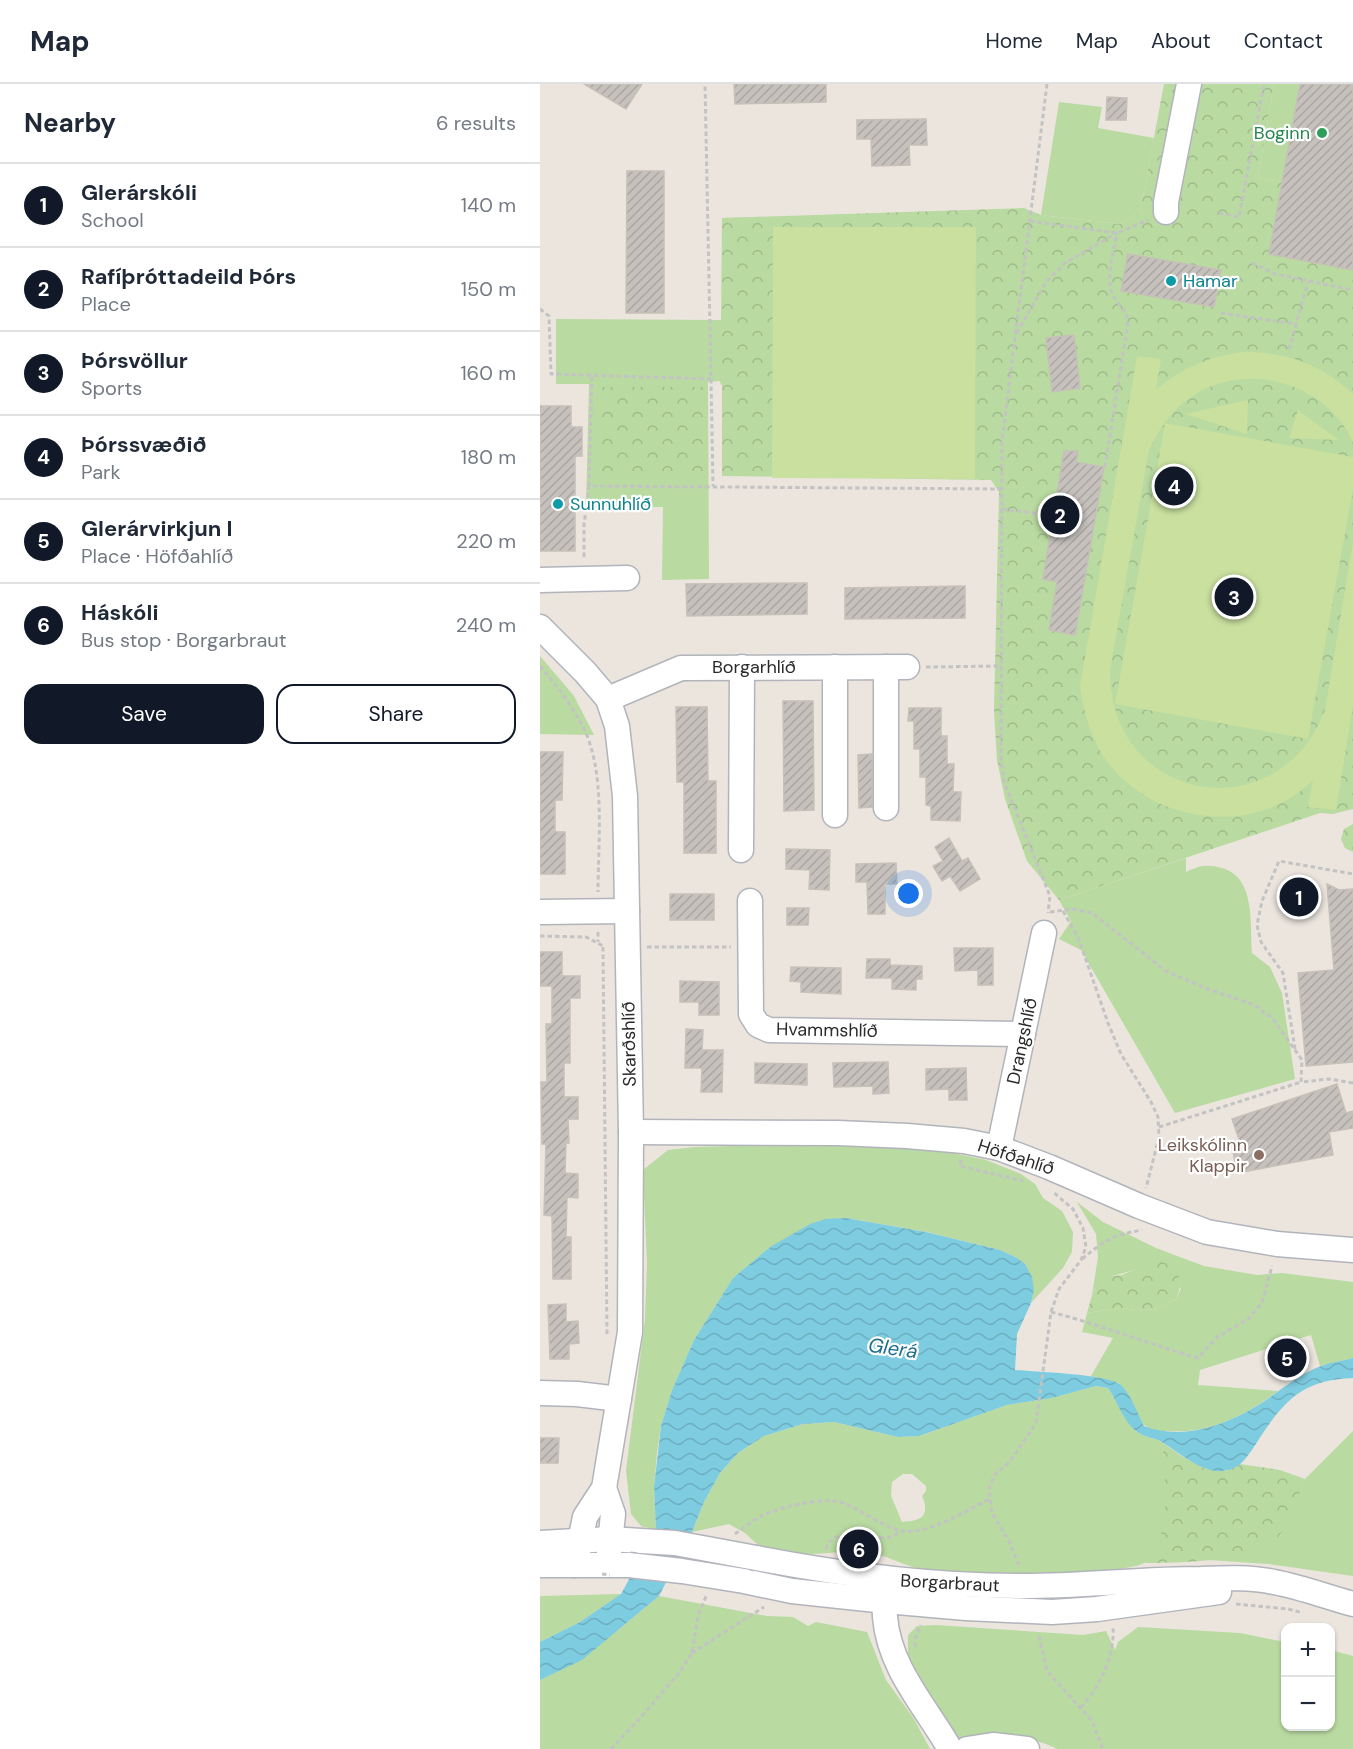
<!DOCTYPE html>
<meta charset="utf-8">
<style>
body{margin:0;font-family:"DM Sans",sans-serif;background:#f6f6f7;color:#1f2937}
.controls{position:absolute;right:18px;bottom:18px;display:grid;overflow:hidden;border-radius:12px;box-shadow:0 2px 4px #0004}
.controls button{width:54px;height:54px;display:grid;place-items:center;padding:0;border:0;border-bottom:2px solid #e0e1e3;background:#fff;color:#1f2937;font:30px sans-serif}
.you{position:absolute;left:369px;top:810px;width:21px;height:21px;margin:-15px;border:4px solid #fff;border-radius:50%;background:#1a73e8;box-shadow:0 0 0 9px #1a73e833}
.badge{display:grid;place-items:center;width:39px;height:39px;border-radius:50%;background:#111827;color:#fff;font-size:20px;font-weight:700}
.pin{position:absolute;translate:-50% -50%;border:3px solid #fff;box-shadow:0 2px 6px #0006}
.list{margin:0;padding:0;list-style:none}
h2{display:flex;justify-content:space-between;align-items:center;height:78px;margin:0;padding:0 24px;font-size:26px}
h2 small{font-size:20px;font-weight:400;color:#747a83}
.list li{display:grid;grid-template-columns:39px 1fr auto;gap:18px;align-items:center;box-sizing:border-box;height:84px;padding:0 24px;border-top:2px solid #e0e1e3}
.list b{display:block;font-size:22px;white-space:nowrap}
.list p{margin:0;font-size:20px;white-space:nowrap;color:#747a83}
.list em{font-size:20px;font-style:normal;color:#747a83}
.actions{display:flex;gap:12px;padding:18px 24px}
.actions a{flex:1;padding:14px 0;border:2px solid #111827;border-radius:18px;text-align:center;font-size:21px;color:#111827}
.actions .main{background:#111827;color:#fff}
.map{position:relative;flex:none;width:813px;height:1665px;overflow:hidden}
header{display:flex;align-items:center;gap:36px;box-sizing:border-box;height:84px;padding:0 30px;background:#fff;border-bottom:2px solid #e0e1e3}
header strong{font-size:28px}
nav{display:flex;gap:33px;margin-inline-start:auto;font-size:21px}
main{display:flex}
aside{flex:1;background:#fff}
.map>svg:first-child{display:block}
</style>
<header>
<strong>Map</strong>
<nav><a>Home</a><a>Map</a><a>About</a><a>Contact</a></nav>
</header>
<main>
<aside>
<h2>Nearby<small>6 results</small></h2>
<ul class="list">
<li><span class="badge">1</span><div><b>Glerárskóli</b><p>School</p></div><em>140 m</em></li>
<li><span class="badge">2</span><div><b>Rafíþróttadeild Þórs</b><p>Place</p></div><em>150 m</em></li>
<li><span class="badge">3</span><div><b>Þórsvöllur</b><p>Sports</p></div><em>160 m</em></li>
<li><span class="badge">4</span><div><b>Þórssvæðið</b><p>Park</p></div><em>180 m</em></li>
<li><span class="badge">5</span><div><b>Glerárvirkjun I</b><p>Place · Höfðahlíð</p></div><em>220 m</em></li>
<li><span class="badge">6</span><div><b>Háskóli</b><p>Bus stop · Borgarbraut</p></div><em>240 m</em></li>
</ul>
<div class="actions"><a class="main">Save</a><a>Share</a></div>
</aside>
<div class="map">
<svg width="813" height="1665" viewBox="0 0 813 1665">
<defs>
<pattern id="forest-crowns" width="20" height="18" patternUnits="userSpaceOnUse" patternTransform="scale(1.5)"><rect width="20" height="18" fill="#b9daa1"/><path d="M2 6a3 3 0 1 1 6 0M12 15a3 3 0 1 1 6 0" fill="none" stroke="#9fbb8b"/></pattern>
<pattern id="water-waves" width="16" height="10" patternUnits="userSpaceOnUse" patternTransform="scale(1.5)"><rect width="16" height="10" fill="#7ecce0"/><path d="M0 5q4-4 8 0t8 0" fill="none" stroke="#6dafc0"/></pattern>
<pattern id="building-hatch" width="6" height="6" patternUnits="userSpaceOnUse" patternTransform="scale(1.5)"><rect width="6" height="6" fill="#c6c1bd"/><path d="M-1 1l2-2M0 6l6-6M5 7l2-2" fill="none" stroke="#aaa6a3"/></pattern>
</defs>
<rect width="100%" height="100%" fill="#ebe5de"/>
<g fill="#b9daa1" fill-rule="evenodd">
<polygon points="734,0 760,0 742,98 718,94"/>
<polygon points="519,18 562,23 558,44 614,54 600,128 580,140 501,131"/>
<polygon points="232,133 181,302 180,297 168,298 169,495 122,496 123,423 46,423 49,300 16,300 16,235 181,236 182,134"/>
<polygon points="0,572 34,612 54,651 0,650"/>
<path d="M646,774V788C660,781 667,780 682,784C716,793 710,842 712,869L730,883L742,909L755,995L635,1029L541,866L519,855L531,837L519,816Z"/>
<polygon points="299,1059 389,1064 446,1076 481,1090 495,1100 503,1114 522,1127 533,1148 532,1168 523,1184 491,1219 494,1206 477,1174 460,1166 387,1148 306,1134 230,1163 193,1194 154,1256 132,1306 121,1342 117,1368 114,1403 116,1446 101,1442 91,1430 86,1387 105,1235 107,1179 103,1086 128,1066 155,1063"/>
<path d="M537,1118L563,1138L616,1164L664,1182L717,1191L742,1189L813,1198V1274L780,1282L771,1251L660,1286L658,1301L738,1307C706,1331 669,1350 628,1347C621,1347 612,1347 606,1342C599,1338 584,1308 579,1299L551,1292L573,1254L542,1248L547,1229L580,1224L604,1227L618,1224L636,1215L641,1204L595,1185C575,1194 563,1188 552,1211L558,1173L556,1150Z"/>
<path d="M556,1302L568,1304C578,1318 584,1337 597,1348C603,1352 613,1354 620,1357C630,1382 632,1461 606,1478C581,1494 419,1489 384,1485C367,1483 352,1474 336,1470C299,1463 258,1478 223,1463C215,1460 211,1454 205,1449C200,1446 194,1443 189,1440L152,1448L164,1418L180,1389L198,1369L224,1352L263,1340L294,1338L358,1353L379,1352L467,1321L512,1314ZM363,1390H372L386,1402V1407L382,1412C383,1415 385,1418 385,1422C387,1437 372,1437 362,1438L351,1412L352,1398Z"/>
<polygon points="813,1347 813,1492 728,1480 669,1476 708,1469 740,1452 765,1395"/>
<polygon points="81,1510 40,1538 0,1558 0,1512"/>
<path d="M119,1512L227,1532L253,1533L268,1542L276,1538L327,1548L346,1596L374,1635L390,1665H0V1596C44,1576 82,1543 119,1512Z"/>
<path d="M396,1541L543,1551L566,1547L575,1566L578,1558L598,1543L700,1549L745,1558L746,1642H790L791,1566L813,1572V1665H517C487,1648 448,1657 416,1661L368,1576V1551L377,1542Z"/>
</g>
<g fill="url(#forest-crowns)">
<polygon points="624,0 734,0 718,94 742,98 760,0 813,0 813,725 793,730 780,729 519,816 487,777 465,715 457,676 454,627 459,408 451,396 182,392 182,134 484,124 501,131 580,140 600,128"/>
<rect x="59" y="303" width="105" height="92"/>
<polygon points="813,740 813,768 805,764 801,755 804,745"/>
<path d="M611,1178H622L634,1182C641,1195 642,1201 636,1215L618,1224L604,1227L580,1224L547,1229L552,1211L560,1197L566,1193L582,1191Z"/>
<path d="M620,1357L643,1373L666,1385L686,1387L700,1380L740,1386L765,1395C759,1409 748,1441 740,1451C720,1478 637,1479 605,1479C626,1457 626,1427 625,1398C625,1383 625,1371 620,1357Z"/>
</g>
<g fill="#c9e09f">
<polygon points="233,143 436,143 435,395 232,394"/>
<path d="M704,268C746,268 782,280 813,310V358C787,300 710,277 656,310C634,323 620,343 609,366L570,586C569,718 737,750 785,626L813,458V622L796,726L768,723L773,696C715,755 608,740 563,672C550,650 543,627 540,602L597,272L621,275L616,305C643,284 669,272 704,268Z"/>
<polygon points="708,316 707,350 645,330"/>
<polygon points="758,326 799,356 749,354"/>
<polygon points="625,339 813,373 813,405 768,655 575,620"/>
</g>
<path fill="url(#water-waves)" d="M306,1134L386,1148L460,1166L477,1174L485,1180L492,1193L494,1206L491,1219L477,1250L475,1286C496,1288 568,1290 581,1301C592,1312 597,1329 604,1342C645,1358 692,1339 726,1316C743,1304 762,1289 781,1282C791,1278 803,1277 813,1274V1294C765,1296 747,1313 721,1352C715,1361 707,1375 699,1381C671,1400 643,1370 620,1357C614,1354 605,1353 599,1349C584,1340 578,1318 568,1304L556,1302L512,1314L467,1321L379,1352L358,1353L294,1338L263,1340L224,1352L198,1369L180,1389L164,1418L152,1448L119,1512L42,1576L0,1596V1558L40,1538L81,1510L116,1446L114,1403L121,1342L132,1306L154,1256L193,1194L230,1163L270,1140L286,1135Z"/>
<g fill="url(#building-hatch)" stroke="#c6c0b8" stroke-width="1.5">
<polygon points="44,0 102,0 86,25"/>
<polygon points="194,0 286,0 286,18 195,20"/>
<polygon points="760,0 813,0 813,186 729,170"/>
<polygon points="567,13 587,14 586,36 566,36"/>
<polygon points="386,35 387,61 369,61 370,81 332,82 331,55 317,55 317,36"/>
<polygon points="87,87 124,87 124,229 86,229"/>
<polygon points="588,170 681,186 674,223 581,207"/>
<polygon points="534,251 540,304 512,308 506,254"/>
<polygon points="0,322 31,322 31,343 42,343 42,372 35,372 35,467 0,467"/>
<polygon points="524,367 538,367 536,378 564,383 535,551 509,546 517,498 503,495"/>
<polygon points="267,499 267,530 147,532 146,500"/>
<polygon points="425,502 425,534 305,535 305,504"/>
<polygon points="243,617 273,617 274,726 244,727"/>
<polygon points="136,623 167,623 168,697 176,697 176,769 144,769 144,698 137,698"/>
<polygon points="369,624 401,624 401,652 407,652 407,680 414,680 413,708 421,708 420,737 391,736 391,722 386,721 386,693 380,693 380,665 374,665 374,637 368,637"/>
<polygon points="0,668 23,668 22,716 15,716 15,748 25,748 25,790 0,790"/>
<polygon points="332,670 332,723 319,724 318,671"/>
<polygon points="409,754 422,777 428,774 440,795 420,807 410,792 402,797 393,782 403,777 395,763"/>
<polygon points="246,765 290,766 289,806 269,805 270,786 246,785"/>
<polygon points="356,779 357,800 345,800 345,830 328,830 327,798 316,798 316,780"/>
<polygon points="787,800 799,806 813,805 813,978 766,982 758,889 794,886"/>
<rect x="130" y="810" width="44" height="26"/>
<polygon points="247,824 269,824 268,841 247,841"/>
<polygon points="414,864 453,864 453,901 438,901 438,886 415,887"/>
<polygon points="0,868 22,868 22,892 40,892 40,914 30,914 30,979 24,979 24,1013 38,1013 38,1035 28,1035 29,1059 26,1059 25,1089 38,1090 38,1114 27,1113 26,1153 31,1153 31,1195 13,1195 12,1132 4,1131 6,1060 2,1060 1,998 7,998 6,940 12,940 12,902 0,902"/>
<polygon points="327,875 350,875 350,881 382,882 382,895 376,895 376,906 352,905 352,894 326,894"/>
<polygon points="251,883 301,884 301,910 261,908 261,898 250,897"/>
<polygon points="140,897 179,898 179,931 159,931 159,918 140,918"/>
<polygon points="146,945 163,946 162,966 183,966 182,1008 161,1008 162,984 145,984"/>
<polygon points="348,978 349,1009 333,1010 333,1002 294,1003 293,979"/>
<polygon points="215,979 267,980 267,1001 215,999"/>
<polygon points="426,984 427,1016 409,1016 409,1005 386,1006 386,985"/>
<polygon points="797,1000 806,1029 813,1027 813,1044 789,1048 793,1071 697,1089 692,1062 701,1061 692,1035"/>
<polygon points="26,1220 26,1238 38,1237 39,1259 29,1260 29,1275 10,1275 8,1221"/>
<polygon points="760,1257 768,1279 735,1292 726,1269"/>
<polygon points="0,1354 19,1354 18,1379 0,1379"/>
</g>
<g fill="none" stroke-linecap="round" stroke-linejoin="round">
<defs>
<g id="minor">
<polyline points="626,128 626,118 649,0"/>
<polyline points="0,496 87,494"/>
<polyline points="0,543 45,588 68,615 77,642 85,712 91,1048 90,1248 64,1404 45,1433 35,1481"/>
<polyline points="295,583 295,731"/>
<polyline points="68,615 141,584 367,583"/>
<polyline points="346,724 346,583"/>
<polyline points="201,766 202,583"/>
<polyline points="210,817 211,930 218,941 229,946 483,950"/>
<polyline points="0,828 87,827"/>
<polyline points="91,1048 298,1049 367,1052 424,1057 459,1064 509,1083 599,1122 667,1148 737,1160 813,1166"/>
<polyline points="459,1064 504,849"/>
<polyline points="0,1309 37,1310 79,1315"/>
<polyline points="64,1404 73,1430 69,1469"/>
<polyline points="0,1459 70,1455 101,1457"/>
<path d="M216,1474C304,1491 393,1502 483,1502C543,1502 602,1495 661,1495C685,1494 711,1493 734,1498C761,1503 787,1513 813,1520"/>
<polyline points="0,1481 89,1481"/>
<polyline points="204,1497 252,1507 346,1517 426,1524 512,1528 557,1525 679,1508"/>
<path d="M347,1501C346,1511 344,1522 345,1533C349,1584 386,1623 410,1665"/>
<polyline points="427,1665 453,1661 487,1665"/>
</g>
</defs>
<use href="#minor" stroke="#b2b4bc" stroke-width="27"/>
<g stroke="#c3c3c3" stroke-width="3" stroke-dasharray="4.5 3" stroke-linecap="butt">
<polyline points="507,0 462,357 461,672 464,698 510,812 508,829"/>
<polyline points="679,129 699,133 724,0"/>
<polyline points="490,137 577,149 608,136"/>
<polyline points="712,179 735,190 813,206"/>
<polyline points="0,225 9,232 11,290 171,295 165,0"/>
<polyline points="681,229 756,240"/>
<polyline points="477,249 506,198 525,179 577,149"/>
<polyline points="749,265 768,198"/>
<polyline points="171,295 173,402"/>
<path d="M565,383L588,239C587,223 575,221 571,206C567,189 574,166 577,149"/>
<polyline points="49,402 52,291"/>
<polyline points="462,425 502,430"/>
<polyline points="44,473 44,441 49,402 462,405"/>
<path d="M0,582C16,601 32,621 43,643C66,687 58,758 58,808"/>
<polyline points="386,583 462,582"/>
<polyline points="523,827 538,853 568,939 581,970 611,1018 618,1033 619,1053 606,1104"/>
<polyline points="510,828 532,825 552,829 626,887 665,904 715,921 733,935 762,976 761,998 789,995 813,999"/>
<polyline points="58,848 58,858"/>
<polyline points="0,852 46,853 65,863"/>
<polyline points="63,863 67,1251"/>
<polyline points="107,863 191,863"/>
<polyline points="755,965 743,889 721,858 717,841 722,817 739,777 813,790"/>
<polyline points="619,1043 761,998"/>
<polyline points="421,1076 420,1082 483,1097"/>
<path d="M542,1175C565,1156 573,1151 602,1146"/>
<path d="M511,1228C561,1241 609,1260 658,1274L677,1253L708,1235L722,1219L732,1182"/>
<path d="M195,1450C203,1444 212,1437 221,1432C240,1423 287,1411 306,1420C322,1427 346,1445 364,1447C390,1450 426,1427 449,1415"/>
<polyline points="286,1465 288,1459 296,1453 348,1454 363,1447"/>
<polyline points="479,1481 469,1457 452,1429 449,1404 455,1390 469,1379 496,1339 511,1228 519,1205 541,1176 546,1163 543,1144 533,1125 513,1108"/>
<polyline points="696,1520 748,1525 763,1529"/>
<polyline points="499,1552 507,1587 552,1637 563,1665"/>
<polyline points="375,1563 376,1551 381,1541"/>
<polyline points="152,1569 224,1523"/>
<path d="M541,1623C560,1603 575,1571 573,1543"/>
<polyline points="71,1665 101,1633 140,1588 152,1569 158,1532 167,1510"/>
</g>
<use href="#minor" stroke="#fff" stroke-width="24"/>
<defs>
<g id="minor-bridge">
<polyline points="101,1457 135,1459 216,1474"/>
<polyline points="89,1481 142,1487 204,1497"/>
</g>
</defs>
<use href="#minor-bridge" stroke="#b2b4bc" stroke-width="27" stroke-linecap="butt"/>
<polyline stroke="#c3c3c3" stroke-width="3" stroke-dasharray="4.5 3" stroke-linecap="butt" points="62,1490 70,1491"/>
<use href="#minor-bridge" stroke="#fff" stroke-width="24"/>
</g>
<circle fill="#2e9e5b" stroke="#fff" stroke-width="2" cx="782" cy="49" r="6"/>
<g fill="#0f9aa8" stroke="#fff" stroke-width="2">
<circle cx="631" cy="197" r="6"/>
<circle cx="18" cy="420" r="6"/>
</g>
<circle fill="#8d6e63" stroke="#fff" stroke-width="2" cx="719" cy="1071" r="6"/>
<g text-anchor="middle" dominant-baseline="central" stroke-width="4.5" stroke-linejoin="round" paint-order="stroke">
<g font-size="18" fill="#27864d" stroke="#fff" text-anchor="end">
<text x="770" y="49">Boginn</text>
</g>
<g font-size="18" fill="#0d838f" stroke="#fff" text-anchor="start">
<text x="643" y="197">Hamar</text>
<text x="30" y="420">Sunnuhlíð</text>
</g>
<g font-size="18" fill="#2a2a2a" stroke="#fff">
<text x="214" y="583">Borgarhlíð</text>
<text transform="translate(287 946) rotate(1)">Hvammshlíð</text>
<text transform="translate(482 957) rotate(-78)">Drangshlíð</text>
<text transform="translate(89 960) rotate(-91)">Skarðshlíð</text>
<text transform="translate(476 1073) rotate(18)">Höfðahlíð</text>
<text transform="translate(410 1499) rotate(3)">Borgarbraut</text>
</g>
<g font-size="18" fill="#785e54" stroke="#fff" text-anchor="end">
<text x="707" y="1061">Leikskólinn<tspan x="707" dy="21">Klappir</tspan></text>
</g>
<g font-size="20" font-style="italic" fill="#1e6d8b" stroke="#fff">
<text transform="translate(353 1264) rotate(8)">Glerá</text>
</g>
</g>
</svg>
<div class="controls">
<button>+</button>
<button>−</button>
</div>
<div class="you"></div>
<div class="pin badge" style="left:759px;top:813px">1</div>
<div class="pin badge" style="left:520px;top:431px">2</div>
<div class="pin badge" style="left:694px;top:513px">3</div>
<div class="pin badge" style="left:634px;top:402px">4</div>
<div class="pin badge" style="left:747px;top:1274px">5</div>
<div class="pin badge" style="left:319px;top:1465px">6</div>
</div>
</main>
